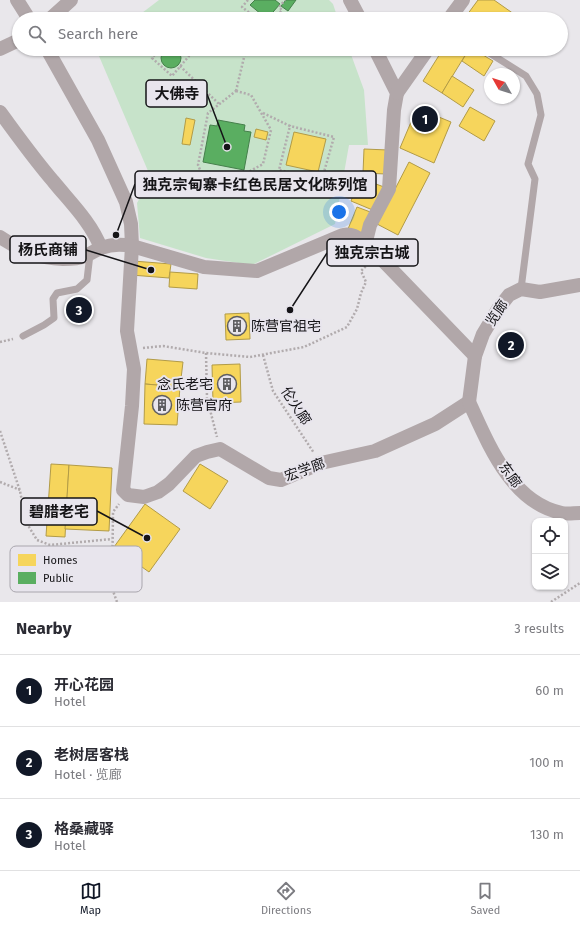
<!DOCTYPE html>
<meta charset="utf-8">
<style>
body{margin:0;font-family:"Fira Sans","Noto Sans SC",sans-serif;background:#f7f7f7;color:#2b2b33}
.controls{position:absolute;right:12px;bottom:12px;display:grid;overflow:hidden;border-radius:8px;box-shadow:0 1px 3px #0004}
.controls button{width:36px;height:36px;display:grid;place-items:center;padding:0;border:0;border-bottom:1px solid #e1e1e2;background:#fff;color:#2b2b33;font:20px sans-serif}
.compass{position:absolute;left:484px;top:68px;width:36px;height:36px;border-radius:50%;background:#fff;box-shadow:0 1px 3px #0004;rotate:309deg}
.you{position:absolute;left:339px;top:212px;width:14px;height:14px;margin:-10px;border:3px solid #fff;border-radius:50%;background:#1a73e8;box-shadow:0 0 0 6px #1a73e833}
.badge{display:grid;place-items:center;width:26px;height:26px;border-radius:50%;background:#111827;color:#fff;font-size:13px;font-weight:700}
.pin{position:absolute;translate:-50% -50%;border:2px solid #fff;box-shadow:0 1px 4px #0006}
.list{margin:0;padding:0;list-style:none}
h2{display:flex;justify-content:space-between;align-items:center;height:52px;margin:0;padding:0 16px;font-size:17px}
h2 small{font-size:13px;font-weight:400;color:#7c7c81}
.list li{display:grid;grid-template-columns:26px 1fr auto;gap:12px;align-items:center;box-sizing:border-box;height:72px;padding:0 16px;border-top:1px solid #e1e1e2}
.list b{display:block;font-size:15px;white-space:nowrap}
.list p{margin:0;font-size:13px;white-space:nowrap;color:#7c7c81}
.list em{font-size:13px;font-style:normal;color:#7c7c81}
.icon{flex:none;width:22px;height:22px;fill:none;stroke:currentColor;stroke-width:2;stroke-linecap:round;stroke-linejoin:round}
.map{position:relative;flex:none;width:580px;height:602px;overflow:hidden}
.search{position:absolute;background:#fff;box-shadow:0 1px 3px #0004;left:12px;right:12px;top:12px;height:44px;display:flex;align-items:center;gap:10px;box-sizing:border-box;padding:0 14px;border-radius:22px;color:#7c7c81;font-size:15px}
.sheet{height:268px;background:#fff}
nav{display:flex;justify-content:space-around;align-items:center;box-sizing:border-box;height:56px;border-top:1px solid #e1e1e2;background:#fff;font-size:11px;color:#7c7c81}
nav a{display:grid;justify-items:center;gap:2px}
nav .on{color:#111827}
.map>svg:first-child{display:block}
</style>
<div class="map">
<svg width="580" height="602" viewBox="0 0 580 602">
<rect width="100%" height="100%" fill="#e9e7eb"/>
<g fill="#c7e3ca">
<polygon points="159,0 329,0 333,4 338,19 134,19"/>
<polygon points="96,49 349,49 364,90 368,145 349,145 335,224 252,265 206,258 140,238 137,203 151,178"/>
</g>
<g fill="#f6d55c" stroke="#b29b47">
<polygon points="478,0 494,0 521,19 464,19"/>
<polygon points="443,49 469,49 442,93 423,81"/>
<polygon points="469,49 473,49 493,61 484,76 462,61"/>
<polygon points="452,76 474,90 463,107 442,93"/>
<polygon points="470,107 495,121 484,141 459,126"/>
<polygon points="417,108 451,122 434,163 400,148"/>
<polygon points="186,118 195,120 190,145 182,144"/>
<polygon points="256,129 268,132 266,140 254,137"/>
<polygon points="294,132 326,139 318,172 286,165"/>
<polygon points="364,149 388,150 386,174 363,173"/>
<polygon points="409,162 430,173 398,235 377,224"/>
<polygon points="360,178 384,187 375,211 351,201"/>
<polygon points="357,207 373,213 365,235 348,229"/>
<polygon points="133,261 171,264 169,278 131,275"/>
<polygon points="170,272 198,274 197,289 169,287"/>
<polygon points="249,313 250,339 226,340 225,314"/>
<polygon points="147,359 183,362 180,387 145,384"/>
<polygon points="240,364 241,402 213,403 212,365"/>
<polygon points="145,384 180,387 177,425 144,424"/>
<polygon points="51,464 69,465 65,537 46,536"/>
<polygon points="200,464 228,481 210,509 183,491"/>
<polygon points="69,465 112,468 109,531 65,529"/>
<polygon points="145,504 180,529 149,572 114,547"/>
</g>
<g fill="#5aae61" stroke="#45804b">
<polygon points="255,0 275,0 280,4 267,19 250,5"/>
<polygon points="286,0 296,0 288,11 281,6"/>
<circle cx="171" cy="58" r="10"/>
<polygon points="218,120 245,125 244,131 251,132 244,170 203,162 210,125 217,126"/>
</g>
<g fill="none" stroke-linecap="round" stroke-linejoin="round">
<g stroke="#b1abad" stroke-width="2.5" stroke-dasharray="2 2" stroke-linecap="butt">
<polyline points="248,0 242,7 257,19"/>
<polyline points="275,19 282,10 279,7 285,0"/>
<polyline points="160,49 152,58 172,76 189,56 181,49"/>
<polyline points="180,66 219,104"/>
<polygon points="236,91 251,95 271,130 263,164 230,182 203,177 198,165 208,113"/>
<polyline points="236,91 246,49"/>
<polyline points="263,113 290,126 279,170 322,179 334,137 290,126"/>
<polyline points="0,342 13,339"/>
<polyline points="143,348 163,346 206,353 250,357 304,347 347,327 357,309 361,293 366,282 361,271 368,264"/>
<polyline points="206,353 207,398 217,437"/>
<polyline points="263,355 273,391 314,453"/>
<polyline points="0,431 20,491 26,522 37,540 50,545 112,539"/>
<polyline points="0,482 20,490"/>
<polyline points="117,602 112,588 113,512 119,504"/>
<polyline points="551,602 580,583"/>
</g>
<g stroke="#b1a7a9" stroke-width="7">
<polyline points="483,49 526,76 537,94 541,115 528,164 535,179 521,289"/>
<polyline points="23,336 44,325 54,318 53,299 57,293 77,289 87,280 90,254"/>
</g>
<g stroke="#b1a7a9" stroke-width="14">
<polyline points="17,0 29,19"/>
<polyline points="350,0 360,19"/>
<polyline points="50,19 71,0"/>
<polyline points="449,19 463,0"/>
<polyline points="0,49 19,40"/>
<polyline points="47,49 98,140 126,202 131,224 132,246 127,331 134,369 132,406 123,490 128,495 144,497 158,492 169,484 196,456 207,452 220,449 269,478 281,480 321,463 375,451 435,424 469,402"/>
<polyline points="375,49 397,93 394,110 389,189 370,225 367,237 367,244 475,356"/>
<polyline points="397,93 428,49"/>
<path d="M0,112C17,135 34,159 53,181C70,202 91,222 101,248"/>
<path d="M0,237C21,251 38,258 63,259C70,259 78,259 85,256C91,254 95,250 101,248C111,244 122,244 132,246L204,267L257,271L343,235C353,233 358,238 367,244"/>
<polyline points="469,402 475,356 483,334 498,309 509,295 521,289 540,292 580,285"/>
<path d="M469,402C488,443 511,503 562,513C567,514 574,513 580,513"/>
</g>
</g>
<defs>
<symbol id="building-ring" viewBox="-11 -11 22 22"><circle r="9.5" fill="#e8e5ed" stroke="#5f5e61" stroke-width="1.5"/><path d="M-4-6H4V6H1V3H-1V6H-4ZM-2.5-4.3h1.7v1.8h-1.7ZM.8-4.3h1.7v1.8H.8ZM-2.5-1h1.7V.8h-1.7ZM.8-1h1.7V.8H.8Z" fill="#5f5e61"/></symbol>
</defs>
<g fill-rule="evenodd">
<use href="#building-ring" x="226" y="315" width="22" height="22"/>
<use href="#building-ring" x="216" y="373" width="22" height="22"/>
<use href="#building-ring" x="151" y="394" width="22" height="22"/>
</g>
<g text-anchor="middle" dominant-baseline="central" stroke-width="4" stroke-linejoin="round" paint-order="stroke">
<g font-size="14" fill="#151417" stroke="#e8e5ed">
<text transform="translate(497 313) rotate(-56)">览廊</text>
<text transform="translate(296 406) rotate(57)">伦火廊</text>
<text transform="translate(305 470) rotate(-20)">宏学廊</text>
<text transform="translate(510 475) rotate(54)">东廊</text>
</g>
<g font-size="14" fill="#151417" stroke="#e8e5ed" text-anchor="start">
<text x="251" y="326">陈营官祖宅</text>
<text x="213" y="384" text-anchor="end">念氏老宅</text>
<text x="176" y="405">陈营官府</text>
</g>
</g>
<rect x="10" y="546" width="132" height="46" rx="6" fill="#e8e5ed" stroke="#a9a6ad" stroke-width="1"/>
<rect x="18" y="554" width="18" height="12" fill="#f6d55c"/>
<rect x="18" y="572" width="18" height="12" fill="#5aae61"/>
<g font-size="11" fill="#151417">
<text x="43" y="564">Homes</text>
<text x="43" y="582">Public</text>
</g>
<path fill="none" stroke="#151417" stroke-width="1.5" d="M227 147L207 94M116 235L135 184M151 270L86 250M290 310L327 253M147 538L97 511"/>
<g fill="#151417" stroke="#e8e5ed" stroke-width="1.5">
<circle cx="227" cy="147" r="4"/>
<circle cx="116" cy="235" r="4"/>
<circle cx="151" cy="270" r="4"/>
<circle cx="290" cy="310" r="4"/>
<circle cx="147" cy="538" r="4"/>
</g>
<g fill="#e8e5ed" stroke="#151417" stroke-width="1.5">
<rect x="146" y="80" width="61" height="27" rx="4"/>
<rect x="135" y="171" width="241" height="27" rx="4"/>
<rect x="10" y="236" width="76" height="27" rx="4"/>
<rect x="327" y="239" width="91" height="27" rx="4"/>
<rect x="21" y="498" width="76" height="27" rx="4"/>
</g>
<g font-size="15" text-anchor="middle" font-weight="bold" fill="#151417">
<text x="177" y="99">大佛寺</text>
<text x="255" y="190">独克宗甸寨卡红色民居文化陈列馆</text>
<text x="48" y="255">杨氏商铺</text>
<text x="372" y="258">独克宗古城</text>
<text x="59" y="517">碧腊老宅</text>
</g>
</svg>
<div class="controls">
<button><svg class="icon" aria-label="locate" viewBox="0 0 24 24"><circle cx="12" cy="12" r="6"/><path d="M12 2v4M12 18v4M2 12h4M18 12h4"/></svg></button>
<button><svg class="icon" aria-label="layers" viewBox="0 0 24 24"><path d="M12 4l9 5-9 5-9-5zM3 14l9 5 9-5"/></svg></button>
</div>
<svg class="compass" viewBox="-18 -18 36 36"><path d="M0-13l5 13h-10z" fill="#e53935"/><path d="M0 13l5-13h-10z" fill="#7c7c81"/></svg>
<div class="you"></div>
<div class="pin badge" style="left:425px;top:119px">1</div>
<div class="pin badge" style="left:511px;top:345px">2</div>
<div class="pin badge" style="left:79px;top:310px">3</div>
<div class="search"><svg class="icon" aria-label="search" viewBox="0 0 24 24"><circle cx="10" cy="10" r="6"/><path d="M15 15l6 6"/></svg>Search here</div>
</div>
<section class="sheet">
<h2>Nearby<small>3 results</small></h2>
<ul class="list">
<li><span class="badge">1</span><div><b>开心花园</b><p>Hotel</p></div><em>60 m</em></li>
<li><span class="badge">2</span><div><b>老树居客栈</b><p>Hotel · 览廊</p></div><em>100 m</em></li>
<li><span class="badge">3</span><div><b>格桑藏驿</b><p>Hotel</p></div><em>130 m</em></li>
</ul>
</section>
<nav>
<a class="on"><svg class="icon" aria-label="map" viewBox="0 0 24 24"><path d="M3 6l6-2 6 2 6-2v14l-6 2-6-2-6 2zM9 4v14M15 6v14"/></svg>Map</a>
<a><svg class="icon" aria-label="directions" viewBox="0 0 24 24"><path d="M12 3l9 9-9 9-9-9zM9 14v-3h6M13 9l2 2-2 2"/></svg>Directions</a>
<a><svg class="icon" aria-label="saved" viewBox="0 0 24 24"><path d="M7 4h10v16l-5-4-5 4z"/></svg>Saved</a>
</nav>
